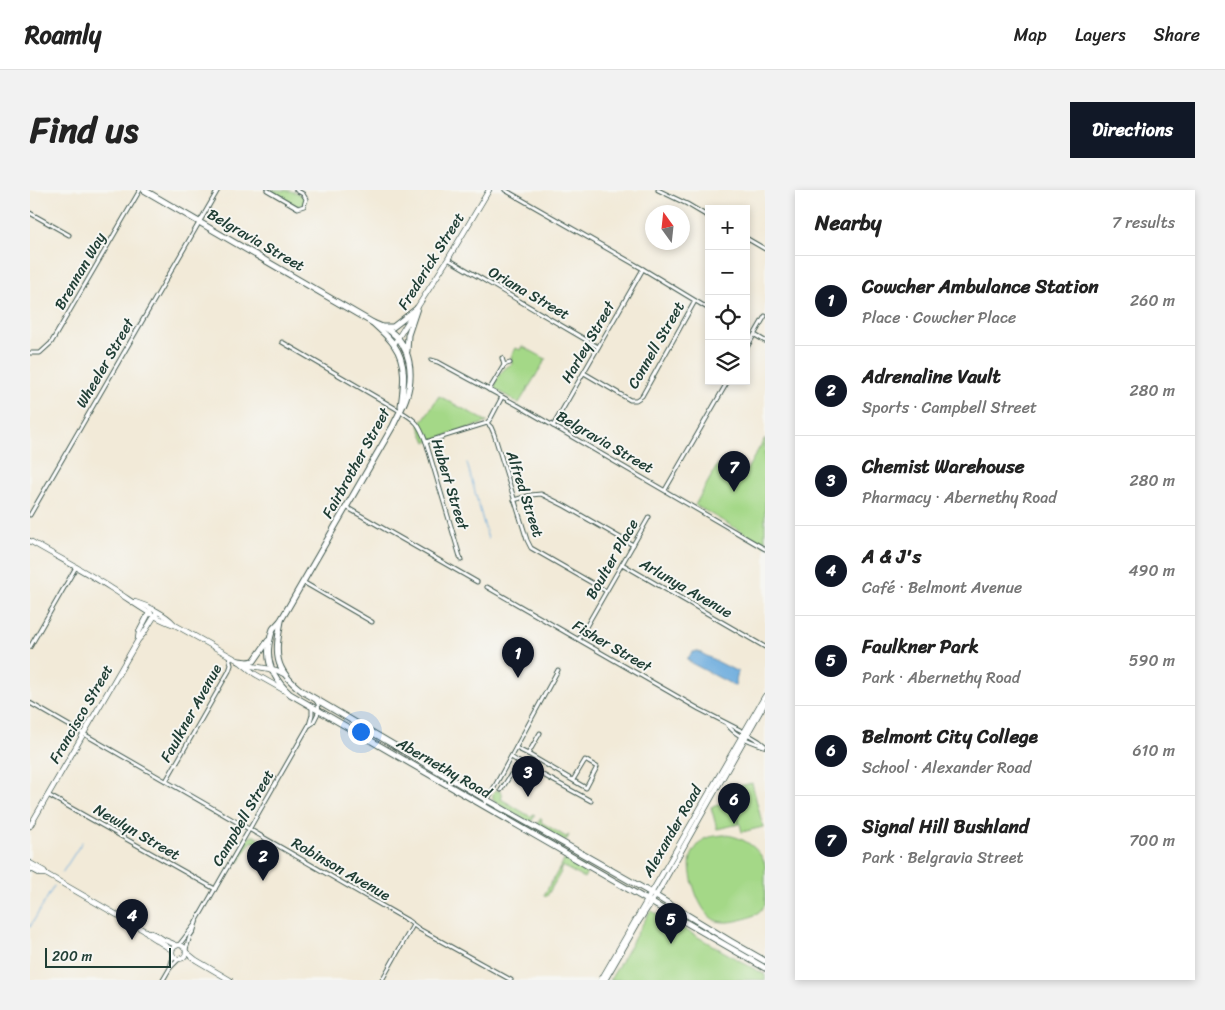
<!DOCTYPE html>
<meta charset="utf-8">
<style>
body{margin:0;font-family:Sriracha,sans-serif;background:#f2f2f2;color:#222}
.controls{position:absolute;right:15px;top:15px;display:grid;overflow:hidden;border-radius:0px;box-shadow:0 2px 8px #0003}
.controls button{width:45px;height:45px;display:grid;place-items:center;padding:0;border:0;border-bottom:1px solid #e0e0e0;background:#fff;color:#222;font:25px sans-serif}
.compass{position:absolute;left:615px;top:15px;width:45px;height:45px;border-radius:50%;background:#fff;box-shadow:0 2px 8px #0003;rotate:345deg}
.scale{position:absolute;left:15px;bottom:12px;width:126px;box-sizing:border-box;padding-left:5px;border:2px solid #1f3d34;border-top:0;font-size:14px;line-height:18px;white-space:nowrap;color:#1f3d34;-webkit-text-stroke:4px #f6f6f2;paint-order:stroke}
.you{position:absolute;left:330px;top:541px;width:18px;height:18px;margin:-12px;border:4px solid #fff;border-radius:50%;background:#1a73e8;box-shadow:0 0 0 8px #1a73e833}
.badge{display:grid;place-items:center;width:32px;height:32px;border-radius:50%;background:#111827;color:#fff;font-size:16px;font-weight:700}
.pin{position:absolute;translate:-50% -41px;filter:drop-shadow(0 1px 2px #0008)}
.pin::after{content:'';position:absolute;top:26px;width:18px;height:15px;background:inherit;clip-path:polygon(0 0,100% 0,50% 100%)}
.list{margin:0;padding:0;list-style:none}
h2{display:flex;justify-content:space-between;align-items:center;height:65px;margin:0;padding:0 20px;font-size:21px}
h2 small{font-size:16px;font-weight:400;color:#767676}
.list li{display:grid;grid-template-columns:32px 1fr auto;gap:15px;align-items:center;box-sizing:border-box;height:90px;padding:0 20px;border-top:1px solid #e0e0e0}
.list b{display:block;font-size:19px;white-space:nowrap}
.list p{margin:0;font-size:16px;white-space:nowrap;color:#767676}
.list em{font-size:16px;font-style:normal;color:#767676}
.icon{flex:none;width:28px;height:28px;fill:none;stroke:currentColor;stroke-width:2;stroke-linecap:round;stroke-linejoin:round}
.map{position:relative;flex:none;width:735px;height:790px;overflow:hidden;border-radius:0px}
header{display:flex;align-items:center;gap:30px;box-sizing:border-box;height:70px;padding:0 25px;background:#fff;border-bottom:1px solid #e0e0e0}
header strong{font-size:24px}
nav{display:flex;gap:28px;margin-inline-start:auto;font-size:18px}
.intro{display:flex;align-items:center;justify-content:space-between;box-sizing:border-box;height:120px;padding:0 30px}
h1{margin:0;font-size:35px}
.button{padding:12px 22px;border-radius:0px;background:#111827;color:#fff;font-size:18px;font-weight:700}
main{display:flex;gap:30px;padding:0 30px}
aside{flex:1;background:#fff;border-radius:0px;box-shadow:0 2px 8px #0003}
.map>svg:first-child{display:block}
</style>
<header>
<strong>Roamly</strong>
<nav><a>Map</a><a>Layers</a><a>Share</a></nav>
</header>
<div class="intro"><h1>Find us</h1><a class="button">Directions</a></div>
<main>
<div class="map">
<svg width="735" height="790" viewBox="0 0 735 790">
<rect width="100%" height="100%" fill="#f6f6f2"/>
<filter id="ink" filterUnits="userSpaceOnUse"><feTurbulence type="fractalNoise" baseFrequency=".02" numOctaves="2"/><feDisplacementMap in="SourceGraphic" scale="10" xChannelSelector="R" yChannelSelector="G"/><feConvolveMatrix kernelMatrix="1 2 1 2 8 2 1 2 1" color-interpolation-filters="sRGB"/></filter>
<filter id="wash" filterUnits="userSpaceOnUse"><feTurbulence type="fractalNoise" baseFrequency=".0096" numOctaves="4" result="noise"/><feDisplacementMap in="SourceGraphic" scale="20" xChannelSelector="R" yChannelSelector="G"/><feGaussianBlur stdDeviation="1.12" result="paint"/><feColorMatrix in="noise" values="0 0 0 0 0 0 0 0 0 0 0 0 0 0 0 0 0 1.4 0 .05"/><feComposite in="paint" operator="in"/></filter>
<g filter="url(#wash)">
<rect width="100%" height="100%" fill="#f2ead8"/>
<g fill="#a4d887" stroke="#628a5e">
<path d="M240,0C254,0 269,0 276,9L273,15L268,17L239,1Z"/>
<path d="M492,156L516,169L489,213L465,199C464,189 473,178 482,174L481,167L486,158L490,160Z"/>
<polygon points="409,206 458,232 396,252 389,236"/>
<polygon points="735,248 735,355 665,315 688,274 712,288"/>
<polygon points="722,593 733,637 712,642 701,598"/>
<path d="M465,600L470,601L472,606L471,609L501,627L503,624L505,625L502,631L499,632L465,612C462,607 462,605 465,600Z"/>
<polygon points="704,611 709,634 687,639 681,617"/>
<polygon points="511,628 512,629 511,632 536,647 539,645 536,651 534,651 507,636 507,634"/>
<path d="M693,645C710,645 731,658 735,675C735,679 735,684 735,687C735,696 735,706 735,715C729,724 720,728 710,730C702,732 695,733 687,731C669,725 657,684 661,667C663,661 669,653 674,649C679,646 687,646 693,645Z"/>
<path d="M225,646L239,654L240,656L238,660L223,651L218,656L210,671L207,672L206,668L208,667L216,653L215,652C218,647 221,646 225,646Z"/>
<polygon points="536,667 558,680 554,688 532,676 530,681 531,682 517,706 514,705"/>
<polygon points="622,721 735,785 735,790 580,790 619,723"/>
</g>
<polygon fill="#69aadd" stroke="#447488" points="667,461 708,482 705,496 663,474 657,469 663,462"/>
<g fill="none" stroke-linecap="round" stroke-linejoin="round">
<g stroke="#69aadd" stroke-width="1">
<polyline points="437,273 458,349"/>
<polyline points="32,683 52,652"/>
<polyline points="0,737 24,696"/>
</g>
</g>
</g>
<g filter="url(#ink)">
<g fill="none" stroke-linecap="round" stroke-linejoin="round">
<defs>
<g id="minor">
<polyline points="237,0 268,18 274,16 276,9 273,4 266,0"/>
<polyline points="475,0 613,79 679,119"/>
<polyline points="628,0 657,14 679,27"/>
<polyline points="0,23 39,45"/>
<polyline points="716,48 735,59"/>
<polyline points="418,69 568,157"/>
<polyline points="725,145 735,151"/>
<path d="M252,152L370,221C387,231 389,234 396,252L431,370"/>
<polyline points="716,159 735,126"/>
<polyline points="0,163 10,163 21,153 110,0"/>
<polyline points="401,170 408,172 489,216 735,359"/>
<polyline points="474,175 480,173"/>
<polyline points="554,183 600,210 606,210 612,206 665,111"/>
<polyline points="459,200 474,175 472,168"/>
<polyline points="457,233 461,237 464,244 497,350 501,358 576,401"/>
<polyline points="523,236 613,79"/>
<polyline points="396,252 457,233 461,228 472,207"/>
<polyline points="635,300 698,191"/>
<polyline points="484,310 501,305 511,304 535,316 603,355"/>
<polyline points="316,317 447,392"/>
<polyline points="0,325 188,0"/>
<polyline points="592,374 735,457"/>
<polyline points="273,392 342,432"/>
<polyline points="457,397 669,519 714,542 729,551 735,556"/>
<polyline points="549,449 619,327"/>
<polyline points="0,457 46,377"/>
<polyline points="0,513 377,730 389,739 481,790"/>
<path d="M697,534C704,545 721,552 734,556"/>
<polyline points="280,535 283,533 289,521 288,514 285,509"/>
<polyline points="486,558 498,564 510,543"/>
<polyline points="498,564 556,598 567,577 555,570 543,590"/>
<polyline points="481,567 489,572"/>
<polyline points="136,591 199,481 201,475 199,466"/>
<polyline points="471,600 489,572 561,611"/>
<polyline points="18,605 185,699"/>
<polyline points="454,616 528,480"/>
<polyline points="149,755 166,733"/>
<polyline points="156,759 160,746 164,740 166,732 279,535 282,525 282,517"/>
<polyline points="141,777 149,769"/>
<polyline points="133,790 140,778 143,766"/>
<polyline points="352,790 383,735"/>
</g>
<g id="tertiary">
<polyline points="364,154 418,69 459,0"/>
<path d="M0,351C27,367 55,381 81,398C102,411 121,427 145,435L209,471L225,484L257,502"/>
<path d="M105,412C118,416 135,424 144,434"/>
<polyline points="108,448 109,442 120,421"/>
<polyline points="216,475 246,480 254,484"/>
<polyline points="0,636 108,450 114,443 127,422"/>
</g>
<g id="secondary">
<path d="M0,673L14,681L16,684L23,688L115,741C123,743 128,746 134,750C139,752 142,752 146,756"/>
<polyline points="0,678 11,684 16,684"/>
<polyline points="116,741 120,746 142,760"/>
<circle cx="149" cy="762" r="7"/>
<polyline points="156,762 166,770 200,790"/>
<polyline points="571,790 735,506"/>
<polyline points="575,790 609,731 628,702 735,513"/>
</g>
<g id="primary">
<path d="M114,0L343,133C350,140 359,147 364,155C377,173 374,195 371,216"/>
<path d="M343,133C348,135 355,138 360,141C381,156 384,185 376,208C373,217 367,227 363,236L251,430C249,433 245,436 243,439C241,444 240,449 239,455C236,475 246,491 260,504L735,778"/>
<polyline points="354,137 363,137 385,120"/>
<polyline points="377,161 378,145 387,118"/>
<path d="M251,431C245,463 243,479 272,501L457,610L616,700L700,751L735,771"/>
<polyline points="209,471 218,472 224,471 238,451"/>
</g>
</defs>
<use href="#minor" stroke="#3f574d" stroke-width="5"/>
<use href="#tertiary" stroke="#3f574d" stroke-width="6"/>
<use href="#secondary" stroke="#3f574d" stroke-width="6"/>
<use href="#primary" stroke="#3f574d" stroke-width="7"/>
<use href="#minor" stroke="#fff" stroke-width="3"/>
<use href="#tertiary" stroke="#fff" stroke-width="4.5"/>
<use href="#secondary" stroke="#fff" stroke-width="4.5"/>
<use href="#primary" stroke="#fff" stroke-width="5"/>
</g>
</g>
<g text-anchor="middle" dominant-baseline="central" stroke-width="4" stroke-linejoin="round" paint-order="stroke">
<g font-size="15" fill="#1f3d34" stroke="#f6f6f2">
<text transform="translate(226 50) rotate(30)">Belgravia Street</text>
<text transform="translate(401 71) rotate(-58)">Frederick Street</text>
<text transform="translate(50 81) rotate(-60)">Brennan Way</text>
<text transform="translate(499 103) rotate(30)">Oriana Street</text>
<text transform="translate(558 152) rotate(-60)">Harley Street</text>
<text transform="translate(626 155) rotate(-60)">Connell Street</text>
<text transform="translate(75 173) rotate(-60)">Wheeler Street</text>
<text transform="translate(575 252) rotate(30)">Belgravia Street</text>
<text transform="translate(326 273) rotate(-61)">Fairbrother Street</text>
<text transform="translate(420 294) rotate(73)">Hubert Street</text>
<text transform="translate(495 304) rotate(72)">Alfred Street</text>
<text transform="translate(582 369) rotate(-60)">Boulter Place</text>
<text transform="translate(656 398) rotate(30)">Arlunya Avenue</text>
<text transform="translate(582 456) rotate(30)">Fisher Street</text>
<text transform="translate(161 523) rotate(-61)">Faulkner Avenue</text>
<text transform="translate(51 524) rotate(-60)">Francisco Street</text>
<text transform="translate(414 578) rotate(30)">Abernethy Road</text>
<text transform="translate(213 628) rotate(-60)">Campbell Street</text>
<text transform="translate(642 641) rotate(-60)">Alexander Road</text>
<text transform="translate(107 642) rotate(30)">Newlyn Street</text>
<text transform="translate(311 679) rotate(30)">Robinson Avenue</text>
</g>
</g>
</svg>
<div class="controls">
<button>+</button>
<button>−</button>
<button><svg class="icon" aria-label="locate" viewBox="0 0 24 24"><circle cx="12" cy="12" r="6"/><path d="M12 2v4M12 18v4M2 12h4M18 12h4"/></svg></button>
<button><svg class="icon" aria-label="layers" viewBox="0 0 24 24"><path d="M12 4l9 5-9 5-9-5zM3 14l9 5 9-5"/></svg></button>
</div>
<svg class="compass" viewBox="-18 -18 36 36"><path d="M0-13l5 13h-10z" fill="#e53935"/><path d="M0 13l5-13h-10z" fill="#767676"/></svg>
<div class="scale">200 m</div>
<div class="you"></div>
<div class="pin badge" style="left:488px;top:488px">1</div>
<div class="pin badge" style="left:233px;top:691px">2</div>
<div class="pin badge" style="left:498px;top:607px">3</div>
<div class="pin badge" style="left:102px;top:750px">4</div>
<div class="pin badge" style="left:641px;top:754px">5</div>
<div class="pin badge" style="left:704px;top:634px">6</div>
<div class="pin badge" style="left:704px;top:302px">7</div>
</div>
<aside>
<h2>Nearby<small>7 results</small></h2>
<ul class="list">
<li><span class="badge">1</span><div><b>Cowcher Ambulance Station</b><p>Place · Cowcher Place</p></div><em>260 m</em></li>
<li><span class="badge">2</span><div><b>Adrenaline Vault</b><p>Sports · Campbell Street</p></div><em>280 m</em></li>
<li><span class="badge">3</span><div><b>Chemist Warehouse</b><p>Pharmacy · Abernethy Road</p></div><em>280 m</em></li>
<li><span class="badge">4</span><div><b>A &amp; J's</b><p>Café · Belmont Avenue</p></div><em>490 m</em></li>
<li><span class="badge">5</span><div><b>Faulkner Park</b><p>Park · Abernethy Road</p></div><em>590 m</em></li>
<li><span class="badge">6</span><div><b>Belmont City College</b><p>School · Alexander Road</p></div><em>610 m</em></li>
<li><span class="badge">7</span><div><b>Signal Hill Bushland</b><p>Park · Belgravia Street</p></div><em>700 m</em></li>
</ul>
</aside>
</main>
